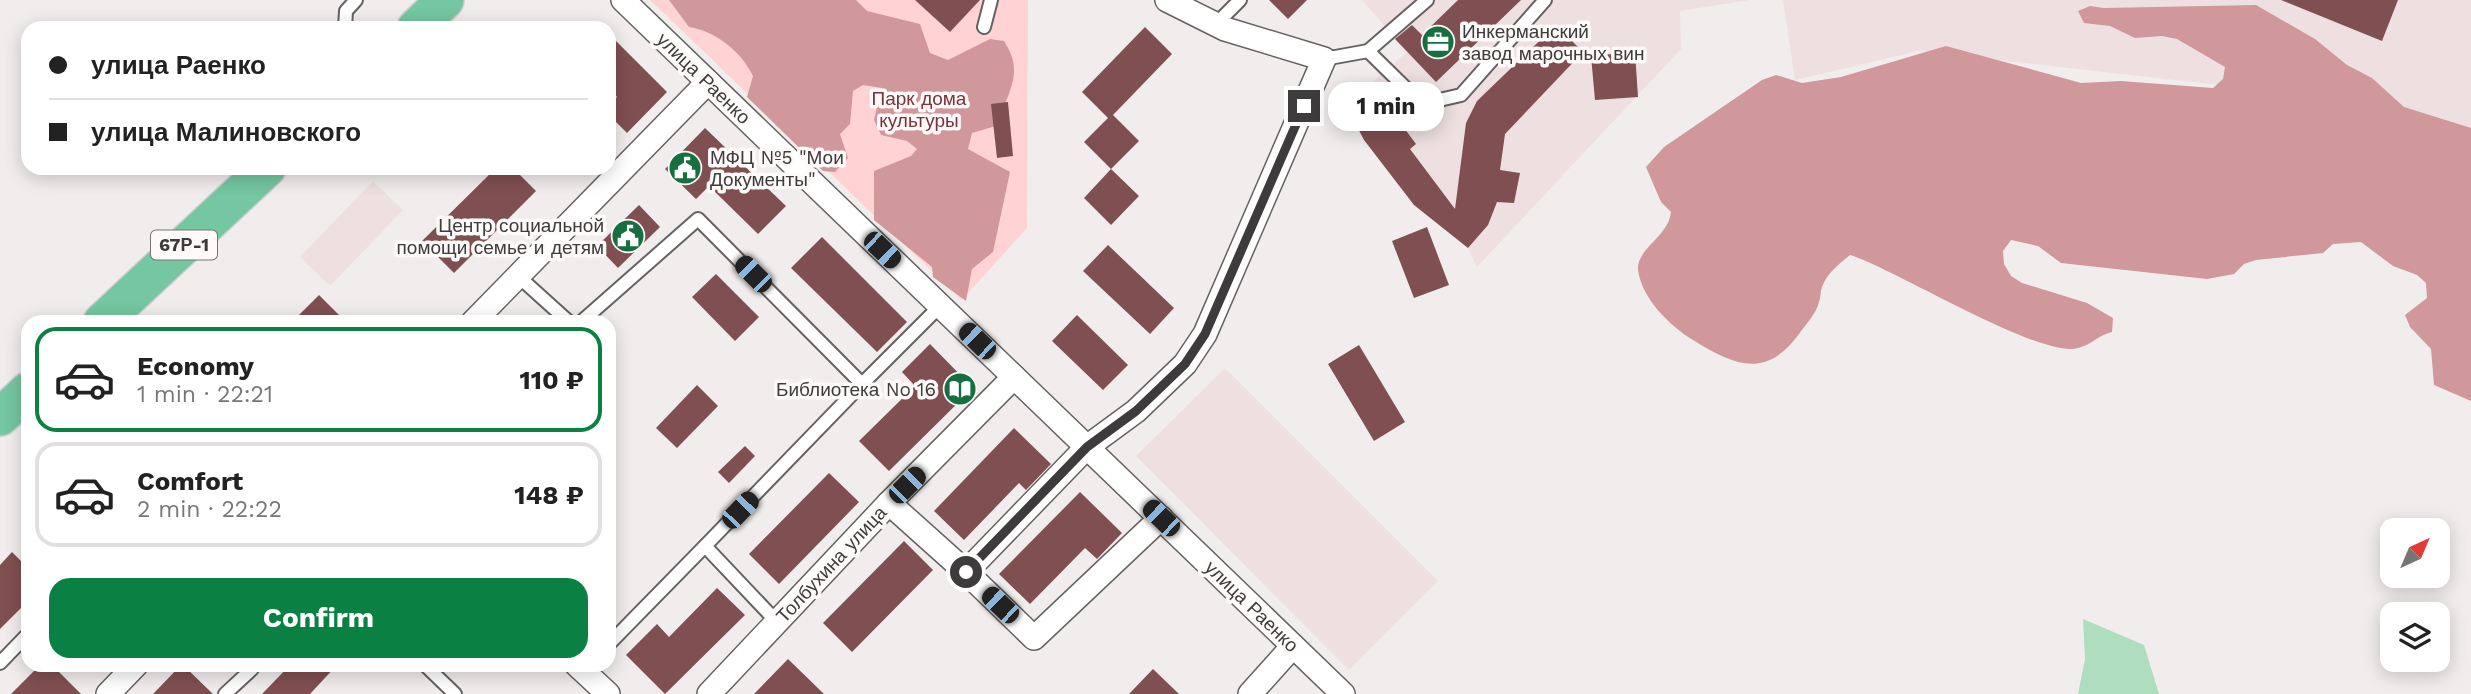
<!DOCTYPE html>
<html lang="en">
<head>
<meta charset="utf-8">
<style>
	:root { --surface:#fff; --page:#f2f2f2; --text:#222; --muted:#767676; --line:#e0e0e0; --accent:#0b8043 }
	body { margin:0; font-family:"Work Sans",sans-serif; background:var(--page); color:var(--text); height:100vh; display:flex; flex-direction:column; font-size:26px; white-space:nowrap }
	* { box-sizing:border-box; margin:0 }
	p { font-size:23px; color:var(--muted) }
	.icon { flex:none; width:38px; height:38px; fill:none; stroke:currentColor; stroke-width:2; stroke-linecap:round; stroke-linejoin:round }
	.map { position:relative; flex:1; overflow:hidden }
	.sheet { position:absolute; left:21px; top:315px; width:595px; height:357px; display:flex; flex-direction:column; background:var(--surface); border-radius:21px; box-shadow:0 4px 18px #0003 }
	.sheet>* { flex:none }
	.top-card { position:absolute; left:21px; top:21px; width:595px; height:154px; border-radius:21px; box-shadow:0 4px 18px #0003; display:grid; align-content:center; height:154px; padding:0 28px; background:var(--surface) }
	.needle { width:46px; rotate:44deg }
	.buttons { position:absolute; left:2380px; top:518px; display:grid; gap:14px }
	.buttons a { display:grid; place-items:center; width:70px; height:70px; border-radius:14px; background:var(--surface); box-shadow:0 4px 18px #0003; font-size:35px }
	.end { position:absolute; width:32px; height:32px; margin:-16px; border:9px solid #3d3b3b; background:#fff; box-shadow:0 0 0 4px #fff }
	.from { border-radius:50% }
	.bubble { position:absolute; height:49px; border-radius:21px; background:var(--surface); box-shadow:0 4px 18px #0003; font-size:23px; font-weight:700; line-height:49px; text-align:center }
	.car { position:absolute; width:21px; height:42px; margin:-21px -10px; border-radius:9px; box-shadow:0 0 5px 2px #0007; background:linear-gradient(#222 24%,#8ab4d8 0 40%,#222 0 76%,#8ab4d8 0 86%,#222 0) }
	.top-card b { display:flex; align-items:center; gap:24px; height:66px; font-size:26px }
	.top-card b+b { border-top:2px solid var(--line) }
	.top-card i { width:18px; height:18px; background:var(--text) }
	ul { padding:12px 0 0; list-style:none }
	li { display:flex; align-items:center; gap:21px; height:105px; margin:0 14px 10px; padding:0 14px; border:4px solid var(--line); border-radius:21px }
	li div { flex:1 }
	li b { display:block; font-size:26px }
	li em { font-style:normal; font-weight:700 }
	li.current { border-color:var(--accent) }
	li>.icon { width:63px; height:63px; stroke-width:1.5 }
	.cta { display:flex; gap:14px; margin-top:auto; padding:14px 28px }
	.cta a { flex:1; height:80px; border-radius:21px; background:var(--accent); color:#fff; font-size:28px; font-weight:700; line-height:80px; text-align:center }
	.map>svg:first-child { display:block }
	.built { fill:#eee0e1 }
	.green { fill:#ffd3d4 }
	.forest { fill:#d0989a }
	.water { fill:#aedebe }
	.building { fill:#804f51 }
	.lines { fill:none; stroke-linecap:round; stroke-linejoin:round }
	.service-casing { stroke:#666262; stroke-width:16 }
	.minor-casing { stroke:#666262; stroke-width:26 }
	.primary-casing { stroke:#cdcccc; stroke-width:40 }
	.service { stroke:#fff; stroke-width:12 }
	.minor { stroke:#fff; stroke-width:23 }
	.primary { stroke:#74c7a0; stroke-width:37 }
	.route { stroke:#3d3b3b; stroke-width:9 }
	.labels { text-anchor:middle; stroke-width:7; stroke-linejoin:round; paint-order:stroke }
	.shield { fill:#fffafa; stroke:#777474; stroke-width:2 }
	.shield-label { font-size:18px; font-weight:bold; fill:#3d3b3b }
	.poi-label { font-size:19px; fill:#3d3b3b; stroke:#fffafa; text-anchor:start }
	.street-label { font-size:19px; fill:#3d3b3b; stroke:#fffafa }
	.park-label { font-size:19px; fill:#783239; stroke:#fffafa }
</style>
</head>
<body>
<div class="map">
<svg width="2471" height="694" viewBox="0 0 2471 694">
	<rect width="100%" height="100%" fill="#f2eded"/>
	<!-- built -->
	<g class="built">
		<polygon points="1362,0 1750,0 1680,11 1681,49 1477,267 1468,248 1414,205 1364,140 1346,105 1407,52"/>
		<polygon points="1783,0 2471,0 2471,129 2332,98 1919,51 1795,80"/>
		<polygon points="373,181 403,210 330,286 300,257"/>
		<polygon points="1225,368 1438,581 1349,670 1136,456"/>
	</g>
	<!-- green -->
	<polygon class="green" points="650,0 1028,0 1027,228 962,300"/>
	<!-- forest -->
	<g class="forest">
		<path d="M 669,0 L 856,0 L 867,11 L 920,24 L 930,53 L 948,60 L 990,39 L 1004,41 C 1026,75 1006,91 999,125 L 972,133 L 968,149 L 1010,172 L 993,252 L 972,269 L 966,301 L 933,277 L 932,267 L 874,220 L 874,171 L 911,156 L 917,149 L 907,141 L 881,135 L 874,120 L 882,88 L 863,85 L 853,91 L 850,124 L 840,134 L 848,158 L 835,172 L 823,171 L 747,97 L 753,76 C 741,51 715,31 689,27 Z"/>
		<path d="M 2256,5 L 2315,39 L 2347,65 L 2372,78 L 2404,107 L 2471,128 L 2471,401 L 2434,385 L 2431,349 L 2410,327 L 2405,315 L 2427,298 L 2426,283 L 2417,275 L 2393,266 L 2361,242 L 2333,244 L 2323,253 L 2256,260 L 2244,264 L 2234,274 L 2207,279 L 2061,263 L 2038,246 L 2011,240 L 2003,251 L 2004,264 L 2011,276 L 2022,283 L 2087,303 L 2113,318 L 2112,332 C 2099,335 2091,345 2078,348 C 2040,359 1895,269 1850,255 C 1839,264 1827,273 1822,287 C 1820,292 1821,297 1819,302 C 1816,314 1806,324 1799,334 C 1766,379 1735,366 1693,340 C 1670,326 1642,299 1638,270 C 1636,249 1669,236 1671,212 L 1661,202 L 1646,167 L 1664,147 L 1762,80 L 1776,75 L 1802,83 L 1841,77 L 1946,46 L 2081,83 L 2121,81 L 2213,88 L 2223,79 L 2225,67 L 2177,39 L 2162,36 L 2135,38 L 2110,26 L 2084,23 L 2078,11 L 2090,6 L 2104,8 Z"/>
	</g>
	<!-- water -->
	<polygon class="water" points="2083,619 2144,645 2159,694 2078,694 2085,659"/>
	<!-- building -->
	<g class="building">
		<polygon points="915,0 980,0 950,32"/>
		<polygon points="1269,0 1307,0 1288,19"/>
		<polygon points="1458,0 1521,0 1436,82 1395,39 1412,25 1422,35"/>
		<polygon points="2281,0 2398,0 2382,41"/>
		<polygon points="1556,25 1583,52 1505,134 1500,170 1520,173 1514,203 1497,202 1488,225 1468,248 1414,205 1364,140 1346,105 1372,85 1416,144 1410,149 1455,209 1466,123 1477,101"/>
		<polygon points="1145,27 1172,54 1113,115 1139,141 1111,169 1084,142 1108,118 1082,92"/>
		<polygon points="609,34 667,92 627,133 609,115 609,105 617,97 609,89"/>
		<polygon points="1635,52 1638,97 1595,100 1591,56"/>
		<polygon points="1008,102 1013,156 997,158 991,104"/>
		<polygon points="705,128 786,206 758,234 709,186 696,199 665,169"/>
		<polygon points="496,168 513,168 536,191 454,273 422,241"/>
		<polygon points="1111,169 1139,196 1111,225 1084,198"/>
		<polygon points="639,205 660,227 618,268 597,246"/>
		<polygon points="1427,227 1449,285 1414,298 1392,241"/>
		<polygon points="822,237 907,322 877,352 791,268"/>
		<polygon points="1108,245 1174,308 1150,334 1083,271"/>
		<polygon points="716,274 759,317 735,341 692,297"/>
		<polygon points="319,295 346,322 292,322"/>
		<polygon points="1077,315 1128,365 1103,390 1052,341"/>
		<polygon points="930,344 973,388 889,471 859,441 915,386 902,372"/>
		<polygon points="1359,345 1405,422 1374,441 1328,364"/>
		<polygon points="697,385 718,406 677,448 656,428"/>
		<polygon points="1014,428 1051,464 1026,490 1019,483 964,540 934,511"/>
		<polygon points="745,446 755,456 729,483 718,472"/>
		<polygon points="829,473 859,502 779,584 749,554"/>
		<polygon points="1080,492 1122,533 1097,559 1085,548 1030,604 999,574"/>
		<polygon points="904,541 933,570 852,652 823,623"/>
		<polygon points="12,552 28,568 28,601 0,629 0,565"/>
		<polygon points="717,588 745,615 665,694 626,655 657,624 669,637"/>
		<polygon points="788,659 824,694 754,694"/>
		<polygon points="40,665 52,665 81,694 11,694"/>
		<polygon points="181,665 183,665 213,694 153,694"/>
		<polygon points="290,665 337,665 310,694 262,694"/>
		<polygon points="1153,669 1179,694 1129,694"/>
	</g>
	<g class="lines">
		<defs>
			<g id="service">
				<polyline points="1216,24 1240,0"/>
				<polyline points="984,27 991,0"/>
				<polyline points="345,28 346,11 356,0"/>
				<polyline points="1368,51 1427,0"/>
				<polyline points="1324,59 1368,51 1422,104 1461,95 1545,0"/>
				<polyline points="518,276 569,322"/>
				<polyline points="581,322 698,219 862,384 705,546 777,622"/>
				<polyline points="862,384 940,306"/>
				<polyline points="609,644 705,546"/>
				<polyline points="0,663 28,634"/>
				<polyline points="425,665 455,694"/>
				<polyline points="225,694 252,669"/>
			</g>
			<g id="minor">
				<polyline points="623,0 1343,694"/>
				<polyline points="473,322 708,82"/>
				<polyline points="889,503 966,572 1087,447 1136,411 1185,364 1205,334 1324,59 1225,29 1167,0"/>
				<polyline points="966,572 1034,638 1161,518"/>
				<polyline points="577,665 608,694"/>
				<polyline points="108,694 136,665"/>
				<polyline points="709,694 889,503 1014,377"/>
				<polyline points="1250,694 1293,646"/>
			</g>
			<g id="primary">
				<polyline points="416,28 445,0"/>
				<polyline points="102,322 267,168"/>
				<polyline points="0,417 28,391"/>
			</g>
		</defs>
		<!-- service casing -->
		<use href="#service" class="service-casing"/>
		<!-- minor casing -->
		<use href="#minor" class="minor-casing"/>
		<!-- primary casing -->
		<use href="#primary" class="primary-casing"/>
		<!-- service -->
		<use href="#service" class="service"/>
		<!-- minor -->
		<use href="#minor" class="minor"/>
		<!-- primary -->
		<use href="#primary" class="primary"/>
	</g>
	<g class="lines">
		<!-- route -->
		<polyline class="route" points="966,572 1087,447 1136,411 1185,364 1205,334 1304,106"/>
	</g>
	<!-- icons -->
	<defs>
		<symbol id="office-disc" viewBox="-11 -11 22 22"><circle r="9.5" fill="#166e41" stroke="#fffafa"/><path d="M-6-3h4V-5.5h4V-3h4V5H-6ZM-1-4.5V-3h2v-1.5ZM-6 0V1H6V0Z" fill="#fff"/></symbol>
		<symbol id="civic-disc" viewBox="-11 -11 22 22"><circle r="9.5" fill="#166e41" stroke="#fffafa"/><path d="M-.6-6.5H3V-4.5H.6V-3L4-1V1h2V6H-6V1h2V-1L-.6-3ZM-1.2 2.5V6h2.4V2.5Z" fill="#fff"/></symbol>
		<symbol id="library-disc" viewBox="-11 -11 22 22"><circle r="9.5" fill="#166e41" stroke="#fffafa"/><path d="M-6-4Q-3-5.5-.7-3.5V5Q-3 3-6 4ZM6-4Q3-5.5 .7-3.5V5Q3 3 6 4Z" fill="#fff"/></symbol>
	</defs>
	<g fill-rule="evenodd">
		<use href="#office-disc" x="1419" y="23" width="38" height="38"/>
		<use href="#civic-disc" x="666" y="149" width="38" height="38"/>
		<use href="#civic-disc" x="609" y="217" width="38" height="38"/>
		<use href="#library-disc" x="941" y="370" width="38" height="38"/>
	</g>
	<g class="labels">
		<!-- shield labels -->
		<rect class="shield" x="151" y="230.5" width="66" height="29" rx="5"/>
		<g class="shield-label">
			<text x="184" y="251">67Р-1</text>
		</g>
		<!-- poi labels -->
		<g class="poi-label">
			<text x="1462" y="38">Инкерманский<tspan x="1462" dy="22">завод марочных вин</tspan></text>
			<text x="710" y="164">МФЦ №5 "Мои<tspan x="710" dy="22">Документы"</tspan></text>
			<text x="604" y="232" text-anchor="end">Центр социальной<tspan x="604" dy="22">помощи семье и детям</tspan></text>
			<text x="936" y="396" text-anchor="end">Библиотека No 16</text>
		</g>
		<!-- street labels -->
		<g class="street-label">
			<text transform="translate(704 78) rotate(44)" y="7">улица Раенко</text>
			<text transform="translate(831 564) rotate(-47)" y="7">Толбухина улица</text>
			<text transform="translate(1252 606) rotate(44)" y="7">улица Раенко</text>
		</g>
		<!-- park labels -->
		<g class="park-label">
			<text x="919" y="105">Парк дома<tspan x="919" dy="22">культуры</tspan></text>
		</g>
	</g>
</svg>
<div class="buttons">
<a><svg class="needle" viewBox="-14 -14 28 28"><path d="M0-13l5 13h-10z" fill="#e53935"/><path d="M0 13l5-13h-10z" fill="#767676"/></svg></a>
<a><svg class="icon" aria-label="layers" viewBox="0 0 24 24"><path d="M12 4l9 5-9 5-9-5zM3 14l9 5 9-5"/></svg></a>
</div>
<i class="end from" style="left:966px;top:572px"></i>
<i class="end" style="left:1304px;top:106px"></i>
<div class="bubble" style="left:1328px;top:82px;width:116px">1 min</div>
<i class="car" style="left:882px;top:250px;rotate:134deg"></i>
<i class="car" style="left:753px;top:274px;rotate:315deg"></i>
<i class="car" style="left:977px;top:341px;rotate:314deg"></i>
<i class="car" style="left:907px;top:485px;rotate:45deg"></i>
<i class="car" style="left:740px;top:510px;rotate:44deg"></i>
<i class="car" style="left:1161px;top:518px;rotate:314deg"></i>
<i class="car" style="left:1000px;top:605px;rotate:314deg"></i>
<div class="top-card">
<b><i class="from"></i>улица Раенко</b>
<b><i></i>улица Малиновского</b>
</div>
<section class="sheet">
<ul>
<li class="current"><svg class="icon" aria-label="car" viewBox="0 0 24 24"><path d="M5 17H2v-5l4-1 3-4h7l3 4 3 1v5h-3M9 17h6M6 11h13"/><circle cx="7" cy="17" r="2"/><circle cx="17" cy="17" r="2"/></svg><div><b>Economy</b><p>1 min · 22:21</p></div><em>110 ₽</em></li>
<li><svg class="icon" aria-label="car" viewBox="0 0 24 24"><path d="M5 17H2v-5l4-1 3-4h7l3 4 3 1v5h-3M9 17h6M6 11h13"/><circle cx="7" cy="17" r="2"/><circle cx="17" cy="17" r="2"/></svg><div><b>Comfort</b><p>2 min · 22:22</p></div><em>148 ₽</em></li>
</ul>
<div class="cta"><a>Confirm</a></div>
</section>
</div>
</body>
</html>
